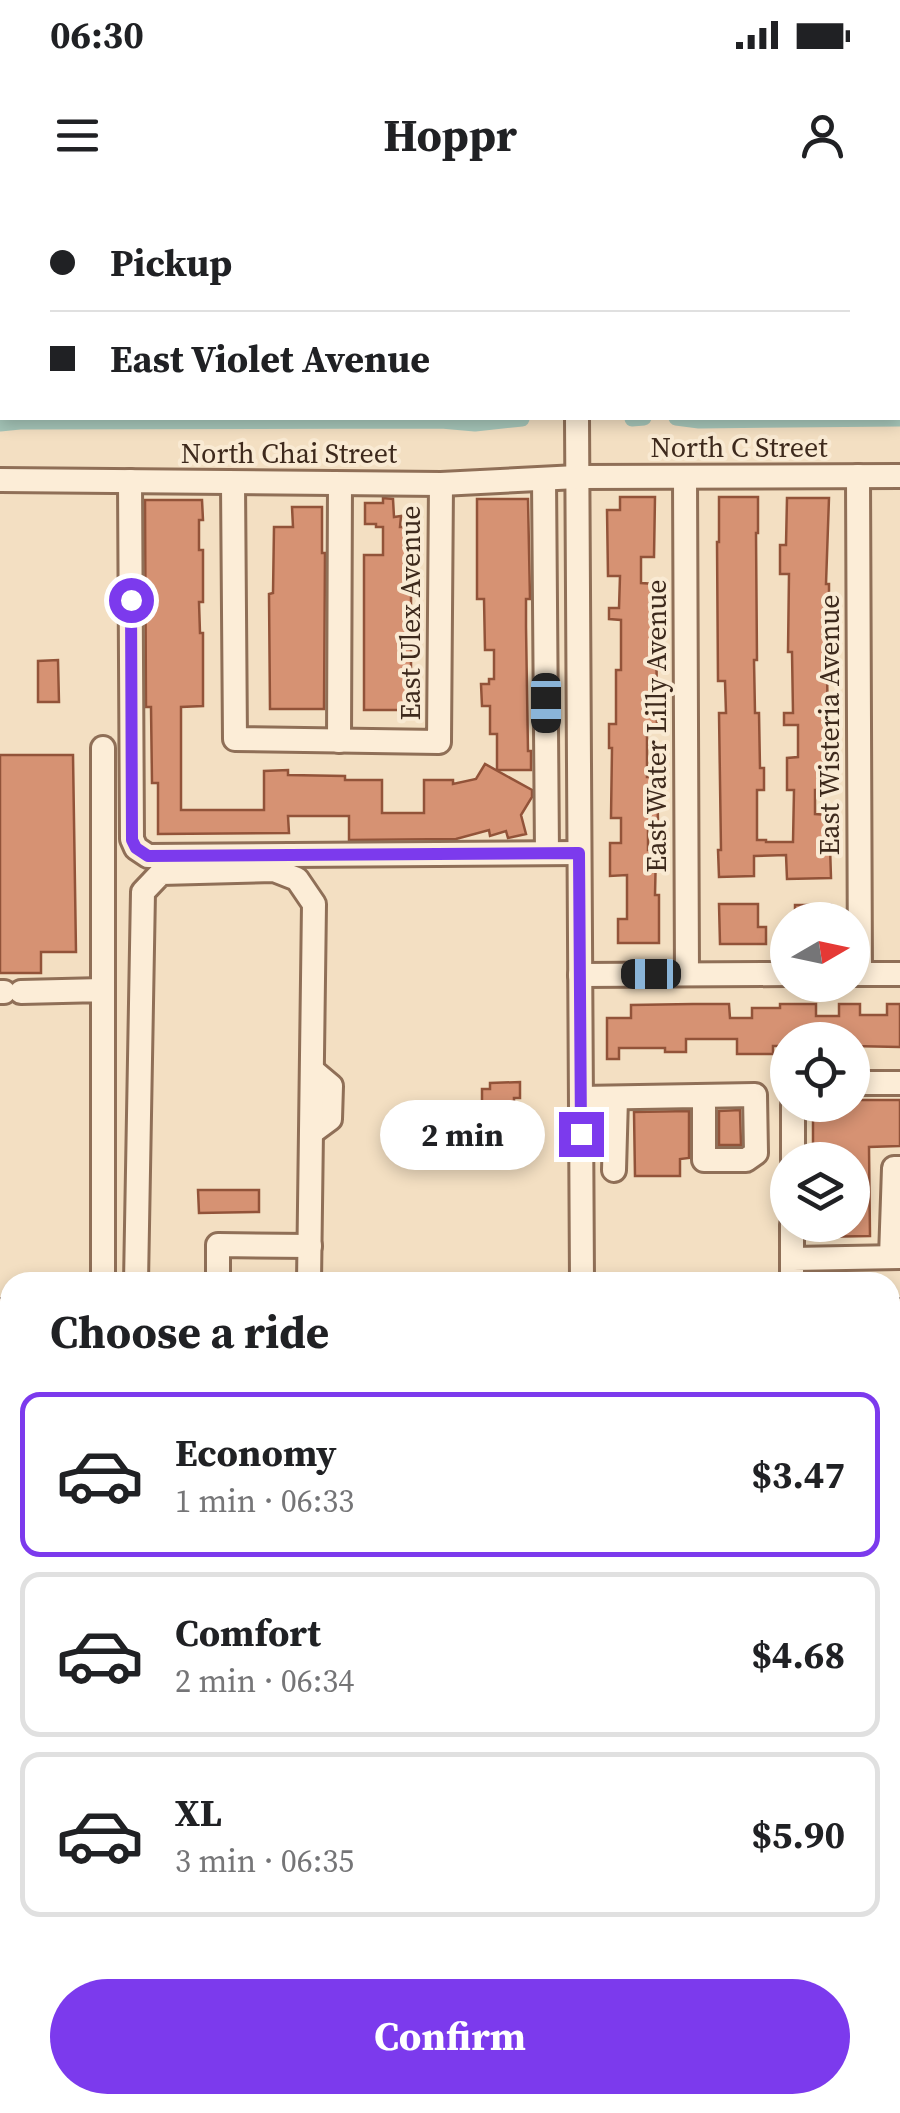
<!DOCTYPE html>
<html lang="en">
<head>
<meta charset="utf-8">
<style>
	:root { --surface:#fff; --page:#f6f6f6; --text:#202124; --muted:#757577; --line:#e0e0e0; --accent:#7c3aed }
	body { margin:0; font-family:"Source Serif 4",serif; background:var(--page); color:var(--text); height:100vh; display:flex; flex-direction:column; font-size:38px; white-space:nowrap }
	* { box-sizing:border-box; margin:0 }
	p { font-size:32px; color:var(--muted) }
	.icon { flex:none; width:55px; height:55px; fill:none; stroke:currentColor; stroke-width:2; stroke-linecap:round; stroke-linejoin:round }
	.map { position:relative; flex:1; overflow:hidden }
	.details { position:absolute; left:0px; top:1072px; width:900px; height:842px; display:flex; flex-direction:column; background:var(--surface); border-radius:30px 30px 0 0; box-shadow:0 5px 15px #0003 }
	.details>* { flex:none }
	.hud { position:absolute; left:0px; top:0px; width:900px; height:220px; box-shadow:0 5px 15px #0003; display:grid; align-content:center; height:220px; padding:0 50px; background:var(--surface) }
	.needle { width:65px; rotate:81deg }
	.tools { position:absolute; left:770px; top:702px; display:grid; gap:20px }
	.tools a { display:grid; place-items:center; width:100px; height:100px; border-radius:50%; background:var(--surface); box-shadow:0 5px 15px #0003; font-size:50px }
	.end { position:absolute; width:45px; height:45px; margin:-22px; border:12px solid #7c3aed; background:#fff; box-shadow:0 0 0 5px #fff }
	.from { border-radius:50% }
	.bubble { position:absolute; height:70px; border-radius:35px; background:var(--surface); box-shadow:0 5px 15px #0003; font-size:32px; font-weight:700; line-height:70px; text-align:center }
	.car { position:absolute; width:30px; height:60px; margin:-30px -15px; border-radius:12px; box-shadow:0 0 8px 2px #0007; background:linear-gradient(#222 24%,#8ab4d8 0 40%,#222 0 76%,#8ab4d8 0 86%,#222 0) }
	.hud b { display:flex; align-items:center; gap:35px; height:95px; font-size:38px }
	.hud b+b { border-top:2px solid var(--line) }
	.hud i { width:25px; height:25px; background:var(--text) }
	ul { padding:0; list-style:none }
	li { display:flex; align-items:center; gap:30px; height:165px; margin:0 20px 15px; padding:0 30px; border:5px solid var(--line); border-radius:20px }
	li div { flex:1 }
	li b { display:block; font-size:38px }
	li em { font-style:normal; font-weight:700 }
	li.current { border-color:var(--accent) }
	li>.icon { width:90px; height:90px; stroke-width:1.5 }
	h2 { padding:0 50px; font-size:45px; line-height:120px }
	.primary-button { display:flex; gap:20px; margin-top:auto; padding:20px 50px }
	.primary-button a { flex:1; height:115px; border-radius:60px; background:var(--accent); color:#fff; font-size:40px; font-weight:700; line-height:115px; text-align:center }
	.status { display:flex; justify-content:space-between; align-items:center; height:70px; padding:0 50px; background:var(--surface); direction:ltr }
	.status svg { height:28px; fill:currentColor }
	header { display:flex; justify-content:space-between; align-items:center; height:130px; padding:0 50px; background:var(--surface); font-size:45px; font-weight:700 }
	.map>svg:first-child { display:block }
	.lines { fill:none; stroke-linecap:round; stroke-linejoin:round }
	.canal { stroke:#a5c5b8; stroke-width:15 }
	.building { fill:#d69273; stroke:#925339; stroke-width:2.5 }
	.minor-casing { stroke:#8f6f57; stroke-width:28 }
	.major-casing { stroke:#5d3d2b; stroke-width:32 }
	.minor { stroke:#fcedd7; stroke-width:22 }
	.major { stroke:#fad196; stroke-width:28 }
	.route { stroke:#7c3aed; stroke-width:12 }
	.labels { text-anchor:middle; stroke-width:8; stroke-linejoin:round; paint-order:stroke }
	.street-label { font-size:28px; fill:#3d291c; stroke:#f9ead3 }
</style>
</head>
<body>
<div class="status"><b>06:30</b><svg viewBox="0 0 49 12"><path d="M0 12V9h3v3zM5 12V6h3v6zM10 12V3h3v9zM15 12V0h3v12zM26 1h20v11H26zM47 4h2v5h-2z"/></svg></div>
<header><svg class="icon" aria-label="menu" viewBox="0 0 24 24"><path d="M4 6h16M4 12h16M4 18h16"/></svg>Hoppr<svg class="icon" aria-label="person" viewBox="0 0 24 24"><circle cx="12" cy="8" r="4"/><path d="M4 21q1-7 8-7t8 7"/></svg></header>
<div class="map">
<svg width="900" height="1913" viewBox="0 0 900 1913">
	<rect width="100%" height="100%" fill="#f3dfc2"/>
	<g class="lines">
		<!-- canal -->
		<g class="canal">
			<polyline points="676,218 699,221 900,219"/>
			<polyline points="632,219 644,218"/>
			<polyline points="0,224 20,222 441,221 475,224 522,219"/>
		</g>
	</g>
	<!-- building -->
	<g class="building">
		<polygon points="620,297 655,297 654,357 641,357 641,383 656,384 657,529 647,529 647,577 657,577 658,622 648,622 648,650 656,650 655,695 659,695 659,743 618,743 618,719 627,719 627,675 610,676 610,643 621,643 621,618 611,618 612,548 609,548 609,524 616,524 616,470 621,470 621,420 609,419 609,408 619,408 620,376 608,376 607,310 620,310"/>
		<polygon points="719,297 758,297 758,333 756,333 757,460 754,460 755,513 759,513 760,568 764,568 764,590 757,590 757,640 766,640 766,642 793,642 794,590 787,590 787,558 798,557 798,525 784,525 784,513 793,513 792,452 788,452 789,374 780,374 780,345 786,345 787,298 829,298 826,384 829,384 829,420 826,420 829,577 818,577 818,590 815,590 815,614 829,615 831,678 787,679 786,655 754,656 754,676 719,677 718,650 721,650 719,513 726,513 725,481 718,481 717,342 719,342"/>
		<polygon points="383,298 393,299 394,317 401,316 400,327 411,327 411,510 364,510 364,355 383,355 383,327 376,327 376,324 365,324 365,303 383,303"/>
		<polygon points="477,299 528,299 530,399 526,399 526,427 528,551 531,551 531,570 497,570 497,534 490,534 490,506 482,506 481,484 489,484 489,479 494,479 494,450 485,450 484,399 477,399"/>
		<polygon points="145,300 202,300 203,320 199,320 199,350 203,350 203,402 199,402 200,433 203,433 203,506 181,507 181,610 264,610 264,571 288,570 288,575 345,576 345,580 382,580 382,613 424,613 424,580 453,580 453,584 476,579 485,564 532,590 532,597 521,615 526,634 508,638 506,631 490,636 489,630 456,639 349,640 349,616 288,616 289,633 158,634 158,583 152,583 151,507 146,507"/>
		<polygon points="292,307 322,307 322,353 325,353 324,509 270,509 269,394 273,393 274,327 293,327"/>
		<polygon points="58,460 59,502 38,502 38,461"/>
		<polygon points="0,555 73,555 76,752 41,752 41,773 0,773"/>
		<polygon points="719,704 758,704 758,727 766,727 766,744 720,744"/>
		<rect x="795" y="705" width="36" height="15"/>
		<polygon points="693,804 729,804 730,818 752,818 752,808 780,808 780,804 816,804 816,816 839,816 839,804 860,804 860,815 887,815 887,804 900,804 900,847 852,846 852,840 788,840 788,846 773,846 773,854 737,854 737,839 686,839 686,852 665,852 665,848 619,848 619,859 607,859 607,818 631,818 631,805"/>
		<polygon points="520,882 520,898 514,898 514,918 490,918 490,910 482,911 482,889 490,889 490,883"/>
		<polygon points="852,900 900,900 900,946 869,947 870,1036 814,1037 814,1025 852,1025 852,960 813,960 813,905 852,905"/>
		<polygon points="740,910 741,945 719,945 719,911"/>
		<polygon points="689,911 689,958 680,959 680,976 635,976 634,912"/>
		<polygon points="198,990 259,990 259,1012 199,1013"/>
	</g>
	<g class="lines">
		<defs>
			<g id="minor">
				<polyline points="109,0 109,2"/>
				<polyline points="128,0 128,2"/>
				<polyline points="231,0 231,2"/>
				<polyline points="336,0 336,2"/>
				<polyline points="441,0 441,2"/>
				<polyline points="576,0 576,2"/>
				<polyline points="777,0 777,2"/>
				<polyline points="547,2 547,0"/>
				<polyline points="898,58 900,58"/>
				<polyline points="0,146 2,145"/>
				<polyline points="577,218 582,1082"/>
				<polyline points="858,276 860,774"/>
				<polyline points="685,277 687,774"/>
				<polyline points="544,279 547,653"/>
				<polyline points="0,280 441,284 577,277 900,276"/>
				<polyline points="130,281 132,639 136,648 148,656 579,653"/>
				<polyline points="233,284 235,539 439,542 441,284"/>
				<polyline points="339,541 340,284"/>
				<polyline points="852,774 900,774"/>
				<polyline points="580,775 788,774"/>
				<polyline points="103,790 103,548"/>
				<polyline points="0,792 4,792"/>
				<polyline points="21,792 103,790 103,1082"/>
				<polyline points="852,883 900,883"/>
				<polyline points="581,898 755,895 756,953 746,960 704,960 704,896"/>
				<polyline points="311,933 330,919 331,886 312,870"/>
				<polyline points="793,960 793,905"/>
				<polyline points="614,970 616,898"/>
				<polyline points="891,1057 894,968 900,968"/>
				<polyline points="792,1059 792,1025"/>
				<polyline points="136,1082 143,692 161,673 274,670 297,679 314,704 309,1082"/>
				<polyline points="218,1082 218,1045 310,1046"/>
				<polyline points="792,1082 792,1059 900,1057"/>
				<polyline points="0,1187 10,1186"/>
				<polyline points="0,1230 10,1230"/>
				<polyline points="890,1321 900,1321"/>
				<polyline points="0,1339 10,1339"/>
				<polyline points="890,1416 900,1416"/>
				<polyline points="0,1432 10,1432"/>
				<polyline points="890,1510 900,1510"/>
				<polyline points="0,1552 10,1552"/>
				<polyline points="890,1645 900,1645"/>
				<polyline points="0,1669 10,1670"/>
				<polyline points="0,1762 10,1762"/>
				<polyline points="890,1791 900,1792"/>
				<polyline points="586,1905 586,1913"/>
				<polyline points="638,1905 638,1913"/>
				<polyline points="849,1905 849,1913"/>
				<polyline points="116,1913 116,1905"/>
			</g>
			<g id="major">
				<polyline points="0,1113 10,1114"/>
				<polyline points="890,1113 900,1113"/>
			</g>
		</defs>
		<!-- minor casing -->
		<use href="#minor" class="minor-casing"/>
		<!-- major casing -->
		<use href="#major" class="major-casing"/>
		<!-- minor -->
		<use href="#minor" class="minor"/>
		<!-- major -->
		<use href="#major" class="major"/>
	</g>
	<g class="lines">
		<!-- route -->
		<polyline class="route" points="131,400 132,640 136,648 148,656 579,653 581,934"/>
	</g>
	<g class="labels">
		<!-- street labels -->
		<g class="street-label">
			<text x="739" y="257">North C Street</text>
			<text x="289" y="263">North Chai Street</text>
			<text transform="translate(410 413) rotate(-90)" y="10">East Ulex Avenue</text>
			<text transform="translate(829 525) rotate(-90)" y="10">East Wisteria Avenue</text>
			<text transform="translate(656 526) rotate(-90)" y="10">East Water Lilly Avenue</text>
		</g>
	</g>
</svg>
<div class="tools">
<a><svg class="needle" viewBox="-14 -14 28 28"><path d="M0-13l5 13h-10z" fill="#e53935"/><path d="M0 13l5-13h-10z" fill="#757577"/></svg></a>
<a><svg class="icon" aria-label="locate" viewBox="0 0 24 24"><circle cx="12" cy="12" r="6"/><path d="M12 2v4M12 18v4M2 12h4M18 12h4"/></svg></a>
<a><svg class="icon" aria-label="layers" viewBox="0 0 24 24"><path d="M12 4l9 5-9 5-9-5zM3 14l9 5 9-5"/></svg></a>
</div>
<i class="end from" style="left:131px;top:400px"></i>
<i class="end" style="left:581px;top:934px"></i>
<div class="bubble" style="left:380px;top:900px;width:165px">2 min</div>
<i class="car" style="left:546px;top:503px;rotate:180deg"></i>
<i class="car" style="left:651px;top:774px;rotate:270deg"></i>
<div class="hud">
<b><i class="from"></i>Pickup</b>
<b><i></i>East Violet Avenue</b>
</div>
<section class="details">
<h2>Choose a ride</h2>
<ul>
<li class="current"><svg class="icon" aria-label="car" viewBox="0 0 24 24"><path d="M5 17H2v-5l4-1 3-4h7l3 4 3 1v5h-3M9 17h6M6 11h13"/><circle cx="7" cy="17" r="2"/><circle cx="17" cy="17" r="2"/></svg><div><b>Economy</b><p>1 min · 06:33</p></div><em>$3.47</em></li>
<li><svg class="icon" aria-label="car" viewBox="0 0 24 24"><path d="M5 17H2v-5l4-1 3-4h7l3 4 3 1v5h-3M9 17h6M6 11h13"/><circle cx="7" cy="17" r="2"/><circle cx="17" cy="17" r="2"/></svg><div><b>Comfort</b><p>2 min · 06:34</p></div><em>$4.68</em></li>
<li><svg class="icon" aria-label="car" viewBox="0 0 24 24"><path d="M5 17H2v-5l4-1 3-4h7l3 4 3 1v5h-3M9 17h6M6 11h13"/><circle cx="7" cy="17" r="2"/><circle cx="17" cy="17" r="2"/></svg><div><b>XL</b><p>3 min · 06:35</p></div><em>$5.90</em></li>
</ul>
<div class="primary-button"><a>Confirm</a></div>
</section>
</div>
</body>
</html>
